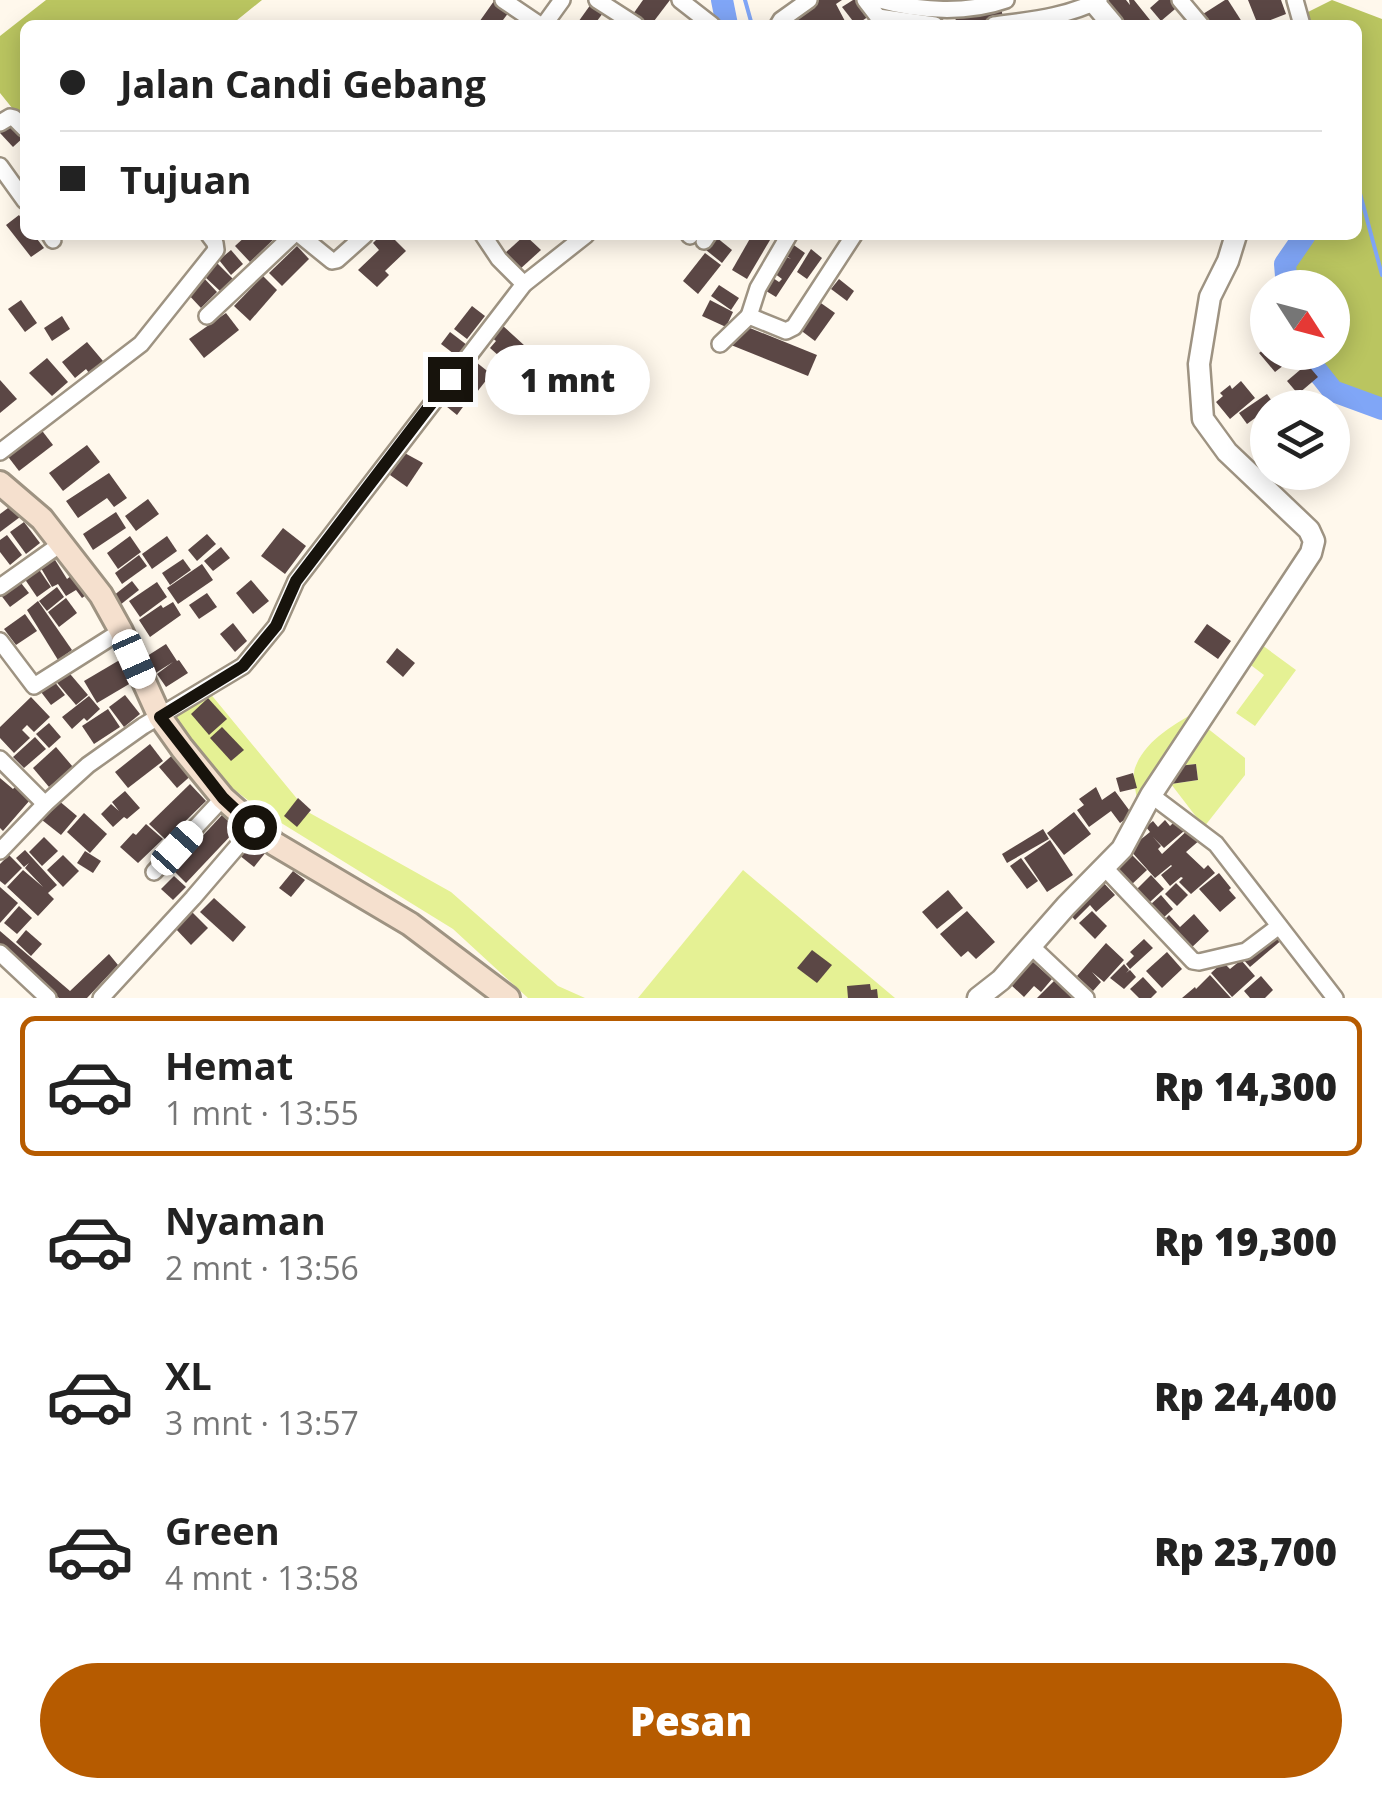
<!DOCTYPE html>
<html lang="id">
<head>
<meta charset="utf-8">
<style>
	:root { --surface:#fff; --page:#f6f6f6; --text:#222; --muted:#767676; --line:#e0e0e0; --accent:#b65b00 }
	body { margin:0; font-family:"Open Sans",sans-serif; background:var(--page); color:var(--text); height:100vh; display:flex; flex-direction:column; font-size:38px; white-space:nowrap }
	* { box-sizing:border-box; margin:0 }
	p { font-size:32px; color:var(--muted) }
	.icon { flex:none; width:55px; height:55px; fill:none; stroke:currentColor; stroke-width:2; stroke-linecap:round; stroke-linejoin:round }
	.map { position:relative; height:998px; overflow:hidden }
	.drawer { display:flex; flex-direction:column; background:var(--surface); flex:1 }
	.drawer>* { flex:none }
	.guide { position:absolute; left:20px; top:20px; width:1342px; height:220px; border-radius:15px; box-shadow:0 5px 25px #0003; display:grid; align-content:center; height:220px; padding:0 40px; background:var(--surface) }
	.needle { width:65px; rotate:126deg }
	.tools { position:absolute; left:1250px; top:270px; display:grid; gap:20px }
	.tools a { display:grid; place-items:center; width:100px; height:100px; border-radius:50%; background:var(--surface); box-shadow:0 5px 25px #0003; font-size:50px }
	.end { position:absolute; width:45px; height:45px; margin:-22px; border:12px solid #17130c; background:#fff; box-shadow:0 0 0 5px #fff }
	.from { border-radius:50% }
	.bubble { position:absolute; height:70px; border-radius:35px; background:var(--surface); box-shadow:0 5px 25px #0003; font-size:32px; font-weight:800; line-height:70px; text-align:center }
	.car { position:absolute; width:30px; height:60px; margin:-30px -15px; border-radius:12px; box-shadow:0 0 8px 2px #0007; background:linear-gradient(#fff 24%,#345 0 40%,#fff 0 76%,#345 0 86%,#fff 0) }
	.guide b { display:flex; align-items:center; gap:35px; height:95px; font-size:38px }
	.guide b+b { border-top:2px solid var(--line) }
	.guide i { width:25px; height:25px; background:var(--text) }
	ul { padding:18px 0 0; list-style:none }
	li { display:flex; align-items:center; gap:30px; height:140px; margin:0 20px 15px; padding:0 20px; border:5px solid transparent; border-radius:15px }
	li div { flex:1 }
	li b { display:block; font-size:38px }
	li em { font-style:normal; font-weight:800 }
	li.on { border-color:var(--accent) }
	li>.icon { width:90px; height:90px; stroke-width:1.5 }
	.button { display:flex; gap:20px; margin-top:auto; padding:20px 40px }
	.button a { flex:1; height:115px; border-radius:60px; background:var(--accent); color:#fff; font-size:40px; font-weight:800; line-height:115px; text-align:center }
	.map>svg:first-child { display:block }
	.green { fill:#e5f194 }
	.forest { fill:#bac560 }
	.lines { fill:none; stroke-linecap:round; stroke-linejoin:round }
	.stream { stroke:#80a6f7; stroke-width:4 }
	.river { stroke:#80a6f7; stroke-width:22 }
	.building { fill:#5b4745 }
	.minor-casing { stroke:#9e9382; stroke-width:20 }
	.tertiary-casing { stroke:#9e9382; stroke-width:25 }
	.secondary-casing { stroke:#9e9382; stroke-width:28 }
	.minor { stroke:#fff; stroke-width:15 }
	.tertiary { stroke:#fff; stroke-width:20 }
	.secondary { stroke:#f5e0ce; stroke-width:22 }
	.route { stroke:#17130c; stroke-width:12 }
</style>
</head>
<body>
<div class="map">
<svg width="1382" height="998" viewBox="0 0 1382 998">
	<rect width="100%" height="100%" fill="#fff8ec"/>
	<!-- green -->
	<g class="green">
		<polygon points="1262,645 1296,670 1255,726 1236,713 1264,675 1248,663"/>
		<polygon points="204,686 308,812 451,892 558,986 585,998 528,998 453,929 265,813 232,788 169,714"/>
		<path d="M 1199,710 L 1158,779 L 1137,800 C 1136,791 1132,777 1135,768 C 1145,740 1175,724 1199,710 Z"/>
		<polygon points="1202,724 1245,758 1245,775 1204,827 1171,784 1198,780 1196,764 1169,767"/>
		<polygon points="743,870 895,998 638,998"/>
	</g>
	<!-- forest -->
	<g class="forest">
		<polygon points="46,0 262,0 231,25 25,25 25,124 0,93 0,36"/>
		<polygon points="1332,0 1382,19 1382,400 1337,383 1311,353 1332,352 1332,288 1291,287 1288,265 1310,235 1358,235 1358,25 1282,25"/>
	</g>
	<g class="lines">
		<!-- stream -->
		<g class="stream">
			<polyline points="745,0 752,25"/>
			<polyline points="1358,186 1382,275"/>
		</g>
		<!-- river -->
		<g class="river">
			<polyline points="722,0 727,25"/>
			<polyline points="1287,288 1285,264 1305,235"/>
			<polyline points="1302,352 1333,391 1382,409"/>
		</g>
	</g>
	<!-- building -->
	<g class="building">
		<polygon points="643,0 670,0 651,25 642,25 631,17"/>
		<polygon points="819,0 842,0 836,4 847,25 791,25 788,19"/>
		<polygon points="853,0 863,0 872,14 856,25 842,7"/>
		<polygon points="1106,0 1126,0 1130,5 1129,0 1134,0 1154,25 1126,25 1117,14 1115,16 1103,2"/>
		<polygon points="1159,0 1177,0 1181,4 1161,21 1150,8"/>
		<polygon points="1225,0 1228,0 1244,25 1210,25 1203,14"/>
		<polygon points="1248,0 1281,0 1286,14 1258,25"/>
		<polygon points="494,1 509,12 503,20 510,25 477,25"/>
		<polygon points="591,4 603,13 594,25 576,25"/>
		<polygon points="1001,7 1003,18 956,24 955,12"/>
		<polygon points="14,121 25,136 13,147 0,133"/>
		<polygon points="19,215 25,224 25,235 31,238 34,235 44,248 31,257 6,225"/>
		<polygon points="247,235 278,235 250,262 235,246"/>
		<polygon points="381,235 390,235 406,251 385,271 389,275 377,287 358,270 379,250 373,243"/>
		<polygon points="525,235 541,250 519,270 504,254"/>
		<polygon points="752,235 773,235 747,279 732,270"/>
		<polygon points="716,237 732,250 722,263 706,250"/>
		<polygon points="788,241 805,253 776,297 761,288 768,278 771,281 773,278 779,282 782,279 770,270 781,254 791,259 781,252"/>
		<polygon points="297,246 309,259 282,286 269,273"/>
		<polygon points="811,249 822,258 807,279 797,272"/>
		<polygon points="231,250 243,264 231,275 219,260"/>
		<polygon points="705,253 721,265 698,294 683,281"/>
		<polygon points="217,263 233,279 220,291 204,276"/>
		<polygon points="202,276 217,292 201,308 186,292"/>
		<polygon points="263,276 277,290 250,321 234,306"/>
		<polygon points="839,279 854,291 847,301 831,289"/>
		<polygon points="719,285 739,298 731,310 711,296"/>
		<polygon points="21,300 37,323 25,332 8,309"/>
		<polygon points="710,300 733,312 726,327 702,316"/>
		<polygon points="818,301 835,313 815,341 799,329"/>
		<polygon points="472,306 485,316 467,339 454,329"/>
		<polygon points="226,313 239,330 204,358 189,339"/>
		<polygon points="62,316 70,329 52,341 44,328"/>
		<polygon points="740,324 817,355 808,376 731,345"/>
		<polygon points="502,325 525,346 508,364 490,348 496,341 491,337"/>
		<polygon points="450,332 467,345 458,357 441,344"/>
		<polygon points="87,342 103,361 89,373 86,369 75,378 62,362"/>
		<polygon points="1268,346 1268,352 1280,352 1288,362 1275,372 1259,353"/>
		<polygon points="47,358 68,382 52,396 29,373"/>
		<polygon points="471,358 491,374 477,392 457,376"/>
		<polygon points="1307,364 1318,377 1298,394 1287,381"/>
		<polygon points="0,380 17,399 0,413"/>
		<polygon points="1241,381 1255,398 1230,419 1216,402 1223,396 1220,393 1230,385 1232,389"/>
		<polygon points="463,383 474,392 457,415 441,402 453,387 457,390"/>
		<polygon points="1267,394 1274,404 1247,424 1239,413"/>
		<polygon points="40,428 53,445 19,471 6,454"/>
		<polygon points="87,445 100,462 63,491 49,473"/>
		<polygon points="401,451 423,463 407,487 390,475"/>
		<polygon points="109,473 127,498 114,507 107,498 78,518 66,501"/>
		<polygon points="148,499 159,514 136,531 125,516"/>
		<polygon points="12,505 20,517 0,532 0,514"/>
		<polygon points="116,512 126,528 93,550 83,534"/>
		<polygon points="24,522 40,543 26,554 10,532"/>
		<polygon points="283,528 306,546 285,574 261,556"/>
		<polygon points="207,534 216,544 197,561 188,550"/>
		<polygon points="7,535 22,555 10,565 0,552 0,540"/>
		<polygon points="130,536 141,552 118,569 107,553"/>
		<polygon points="167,536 177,551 152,569 142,554"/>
		<polygon points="221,547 230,558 213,571 204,561"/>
		<polygon points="52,555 67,579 79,570 93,590 82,598 76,590 66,596 58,584 52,587 38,563"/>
		<polygon points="139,555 147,566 122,584 115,573"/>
		<polygon points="183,559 191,570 170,585 162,573"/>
		<polygon points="202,564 213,580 178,604 167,588"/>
		<polygon points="38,568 51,587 37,597 24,578"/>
		<polygon points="17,578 29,593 10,607 0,594"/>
		<polygon points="251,580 269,601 253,614 236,593"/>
		<polygon points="132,581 139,590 120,605 113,596"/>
		<polygon points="157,582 167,597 140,617 129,601"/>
		<polygon points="57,587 64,597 47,611 39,601"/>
		<polygon points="207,593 217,607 199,619 189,605"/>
		<polygon points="66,598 77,613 59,627 48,612"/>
		<polygon points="38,601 72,650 58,660 27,610"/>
		<polygon points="173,602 181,615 150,637 139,620 161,605 163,608"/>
		<polygon points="25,614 37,631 16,645 4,629"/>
		<polygon points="233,623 247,641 235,652 220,634"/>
		<polygon points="1207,624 1231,641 1218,659 1194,642"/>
		<polygon points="166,644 177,661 179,660 188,673 166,687 157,674 173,662 154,674 144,658"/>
		<polygon points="397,648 415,663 403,677 386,662"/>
		<polygon points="123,658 136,680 97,703 84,681"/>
		<polygon points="65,668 88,695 76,705 53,678"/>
		<polygon points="54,681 65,695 51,705 41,692"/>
		<polygon points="125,695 140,714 124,727 109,707"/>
		<polygon points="89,696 100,709 87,721 84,718 72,729 62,717"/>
		<polygon points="31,697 50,717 34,732 27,725 22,730 30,738 14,753 0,738 0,727"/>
		<polygon points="208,698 227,719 209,735 191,714"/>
		<polygon points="108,709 120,727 94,744 82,726"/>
		<polygon points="49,723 61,737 49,748 36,734"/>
		<polygon points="222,727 244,750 231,761 210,738"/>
		<polygon points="35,737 46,749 24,768 13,757"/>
		<polygon points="150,744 163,761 128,788 115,772"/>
		<polygon points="56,747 73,767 49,787 33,768"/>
		<polygon points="176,752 194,773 177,788 159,767"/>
		<polygon points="1196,764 1198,780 1171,784 1169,767"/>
		<polygon points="1133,773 1137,788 1120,792 1116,778"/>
		<polygon points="0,778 13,789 15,787 30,800 3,831 0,828"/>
		<polygon points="190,784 206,801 166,840 149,824"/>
		<polygon points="1096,787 1102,800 1115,791 1132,814 1120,823 1111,811 1089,827 1077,810 1084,805 1079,799"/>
		<polygon points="125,791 140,808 127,819 124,817 113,827 101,814 111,804 119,811 112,802"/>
		<polygon points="298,798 311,810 297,827 284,816"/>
		<polygon points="58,800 77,816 61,835 42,820"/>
		<polygon points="1074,812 1091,834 1064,855 1047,833"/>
		<polygon points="84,813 107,834 90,853 67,832"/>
		<polygon points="222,815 237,829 186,883 172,869"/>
		<polygon points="1165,820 1170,826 1175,821 1184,831 1164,848 1153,837 1161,846 1158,849 1162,854 1191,827 1201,839 1186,852 1204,869 1208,865 1215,873 1191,894 1179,882 1183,878 1181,877 1170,886 1161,875 1172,866 1171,865 1155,878 1129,849 1150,832 1146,827 1153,821 1158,827"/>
		<polygon points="146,824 163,839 138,863 120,847 133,833 136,835"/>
		<polygon points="1043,829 1049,839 1007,863 1002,854"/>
		<polygon points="255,835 270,847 254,867 239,855"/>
		<polygon points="44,837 58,851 42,866 29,852"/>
		<polygon points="1050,840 1073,875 1047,892 1024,858"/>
		<polygon points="25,850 57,885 48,893 54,899 38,916 7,887 23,870 43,887 25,868 29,863 24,867 16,858"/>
		<polygon points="85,851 101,861 93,873 77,863"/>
		<polygon points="1130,853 1147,870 1130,886 1110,866"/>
		<polygon points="9,855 22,868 5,885 0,881 0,864"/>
		<polygon points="63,855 79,871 63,887 47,870"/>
		<polygon points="1021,858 1038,881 1027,889 1010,866"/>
		<polygon points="293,871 305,880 291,897 279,888"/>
		<polygon points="1219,873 1231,888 1229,890 1236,898 1220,912 1199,889"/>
		<polygon points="1151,875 1164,889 1150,902 1137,889"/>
		<polygon points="174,876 186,887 173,900 161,889"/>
		<polygon points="1101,880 1115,895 1096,912 1090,905 1075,920 1067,911"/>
		<polygon points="1176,883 1188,895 1177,906 1165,894"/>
		<polygon points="0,887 18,903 0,923"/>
		<polygon points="948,890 963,908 937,929 922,912"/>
		<polygon points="1161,895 1173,909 1162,919 1150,905"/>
		<polygon points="214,898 246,927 233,942 200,912"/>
		<polygon points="19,906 32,918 17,934 4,923"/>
		<polygon points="191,911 208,928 191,945 175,928"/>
		<polygon points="967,911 995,942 976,959 968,951 961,957 940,934"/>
		<polygon points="1092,911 1107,926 1095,939 1079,923"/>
		<polygon points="1194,914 1209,931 1189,950 1160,924 1169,915 1180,927"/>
		<polygon points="26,930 42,944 31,956 16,942"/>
		<polygon points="1275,930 1283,939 1250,967 1242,958"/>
		<polygon points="0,931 70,991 109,954 118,965 87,998 59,998 0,947"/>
		<polygon points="1144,939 1153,948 1130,969 1126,964 1134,956 1130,952"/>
		<polygon points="1106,943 1124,960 1104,982 1092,972 1101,982 1093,991 1077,976"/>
		<polygon points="812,950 832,965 817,983 797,968"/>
		<polygon points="1167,952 1182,969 1162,988 1146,971"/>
		<polygon points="1241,960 1255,976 1232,997 1211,973 1223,962 1230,969"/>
		<polygon points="1032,961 1052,979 1041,992 1034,986 1024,997 1011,985"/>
		<polygon points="1124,964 1129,970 1126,973 1130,970 1136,977 1124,989 1110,978"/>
		<polygon points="1210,975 1231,998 1182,998 1195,987 1196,989"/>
		<polygon points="1261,976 1273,990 1265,998 1250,998 1244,991"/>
		<polygon points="1143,977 1157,992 1151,998 1139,998 1130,989"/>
		<polygon points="1057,978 1077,998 1037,998"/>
		<polygon points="870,984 871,990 877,989 878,998 848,998 847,986"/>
	</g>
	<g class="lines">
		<defs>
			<g id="minor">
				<polyline points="503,0 540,25"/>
				<polyline points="597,0 636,25"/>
				<polyline points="680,0 712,25"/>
				<polyline points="865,0 878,17"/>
				<path d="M 880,0 C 919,11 967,14 1006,0"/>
				<polyline points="1180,0 1201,25"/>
				<polyline points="1295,0 1302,25"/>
				<polyline points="878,17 935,25"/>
				<polyline points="544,25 562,0"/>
				<polyline points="778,25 781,20 809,0"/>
				<path d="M 994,25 C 1030,20 1066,17 1099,0"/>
				<polyline points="0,123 10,117 14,118 25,129"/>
				<polyline points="0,166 25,201"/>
				<polyline points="50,235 53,240"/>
				<polyline points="300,235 332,261 337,260 365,235"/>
				<polyline points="483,235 499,259 524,284"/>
				<polyline points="689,235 690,236"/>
				<polyline points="789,235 758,288 749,316 786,331 794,327 854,235"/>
				<polyline points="704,241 708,235"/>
				<polyline points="207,316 293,235"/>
				<polyline points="720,344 749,316"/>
				<polyline points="0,452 141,344 216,250 215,243 209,235"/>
				<polyline points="0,587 62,543"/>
				<polyline points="0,641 34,686 121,631"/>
				<polyline points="0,759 45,804"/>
				<polyline points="1151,795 1216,844 1335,998"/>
				<polyline points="0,851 45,804 88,765 143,726 243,666 276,626 296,581 524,284 586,235"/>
				<polyline points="1103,866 1193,961 1199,962 1246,951 1279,926"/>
				<polyline points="154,872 223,798"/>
				<polyline points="1031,946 1086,998"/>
				<polyline points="0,953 48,998"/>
				<polyline points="101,998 193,898 254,827"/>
			</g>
			<g id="tertiary">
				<polyline points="1092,0 1113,25"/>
				<polyline points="978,998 1001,980 1066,906 1122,849 1151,795 1311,553 1314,541 1309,530 1227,452 1203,419 1199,364 1210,297 1228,261 1236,235"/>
			</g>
			<polyline id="secondary" points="0,483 42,519 101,595 121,631 160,717 182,748 223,798 275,844 410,924 508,998"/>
		</defs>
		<!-- minor casing -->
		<use href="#minor" class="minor-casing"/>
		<!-- tertiary casing -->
		<use href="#tertiary" class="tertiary-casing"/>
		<!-- secondary casing -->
		<use href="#secondary" class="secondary-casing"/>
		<!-- minor -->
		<use href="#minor" class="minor"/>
		<!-- tertiary -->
		<use href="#tertiary" class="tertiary"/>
		<!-- secondary -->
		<use href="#secondary" class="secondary"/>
	</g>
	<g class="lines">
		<!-- route -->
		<polyline class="route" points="254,827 223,798 160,717 243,666 276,626 296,581 450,379"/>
	</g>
</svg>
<div class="tools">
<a><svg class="needle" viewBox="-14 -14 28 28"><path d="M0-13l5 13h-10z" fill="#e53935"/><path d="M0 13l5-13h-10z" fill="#767676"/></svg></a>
<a><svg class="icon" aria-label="layers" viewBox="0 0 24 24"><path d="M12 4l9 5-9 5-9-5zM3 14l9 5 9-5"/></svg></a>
</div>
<i class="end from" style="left:254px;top:827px"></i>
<i class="end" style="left:450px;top:379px"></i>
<div class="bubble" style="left:485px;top:345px;width:165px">1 mnt</div>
<i class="car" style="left:134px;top:659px;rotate:156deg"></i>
<i class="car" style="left:177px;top:848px;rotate:42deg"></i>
<div class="guide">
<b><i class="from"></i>Jalan Candi Gebang</b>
<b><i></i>Tujuan</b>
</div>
</div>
<section class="drawer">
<ul>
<li class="on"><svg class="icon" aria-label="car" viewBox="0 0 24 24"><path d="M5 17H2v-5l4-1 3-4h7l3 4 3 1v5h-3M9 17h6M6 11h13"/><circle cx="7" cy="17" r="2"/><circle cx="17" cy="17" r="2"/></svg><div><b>Hemat</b><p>1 mnt · 13:55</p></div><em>Rp 14,300</em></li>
<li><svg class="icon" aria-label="car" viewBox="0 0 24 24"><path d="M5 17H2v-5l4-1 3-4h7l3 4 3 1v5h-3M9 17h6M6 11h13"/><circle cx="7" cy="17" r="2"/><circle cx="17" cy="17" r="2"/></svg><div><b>Nyaman</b><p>2 mnt · 13:56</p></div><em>Rp 19,300</em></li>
<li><svg class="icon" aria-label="car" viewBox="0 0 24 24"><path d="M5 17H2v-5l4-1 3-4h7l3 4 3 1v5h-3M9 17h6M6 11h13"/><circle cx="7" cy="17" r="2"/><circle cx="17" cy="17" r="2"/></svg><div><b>XL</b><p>3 mnt · 13:57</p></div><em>Rp 24,400</em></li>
<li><svg class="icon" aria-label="car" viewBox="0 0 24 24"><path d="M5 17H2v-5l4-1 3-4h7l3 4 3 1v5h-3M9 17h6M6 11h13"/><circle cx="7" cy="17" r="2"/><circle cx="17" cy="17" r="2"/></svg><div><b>Green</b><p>4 mnt · 13:58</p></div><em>Rp 23,700</em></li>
</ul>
<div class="button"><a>Pesan</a></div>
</section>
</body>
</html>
